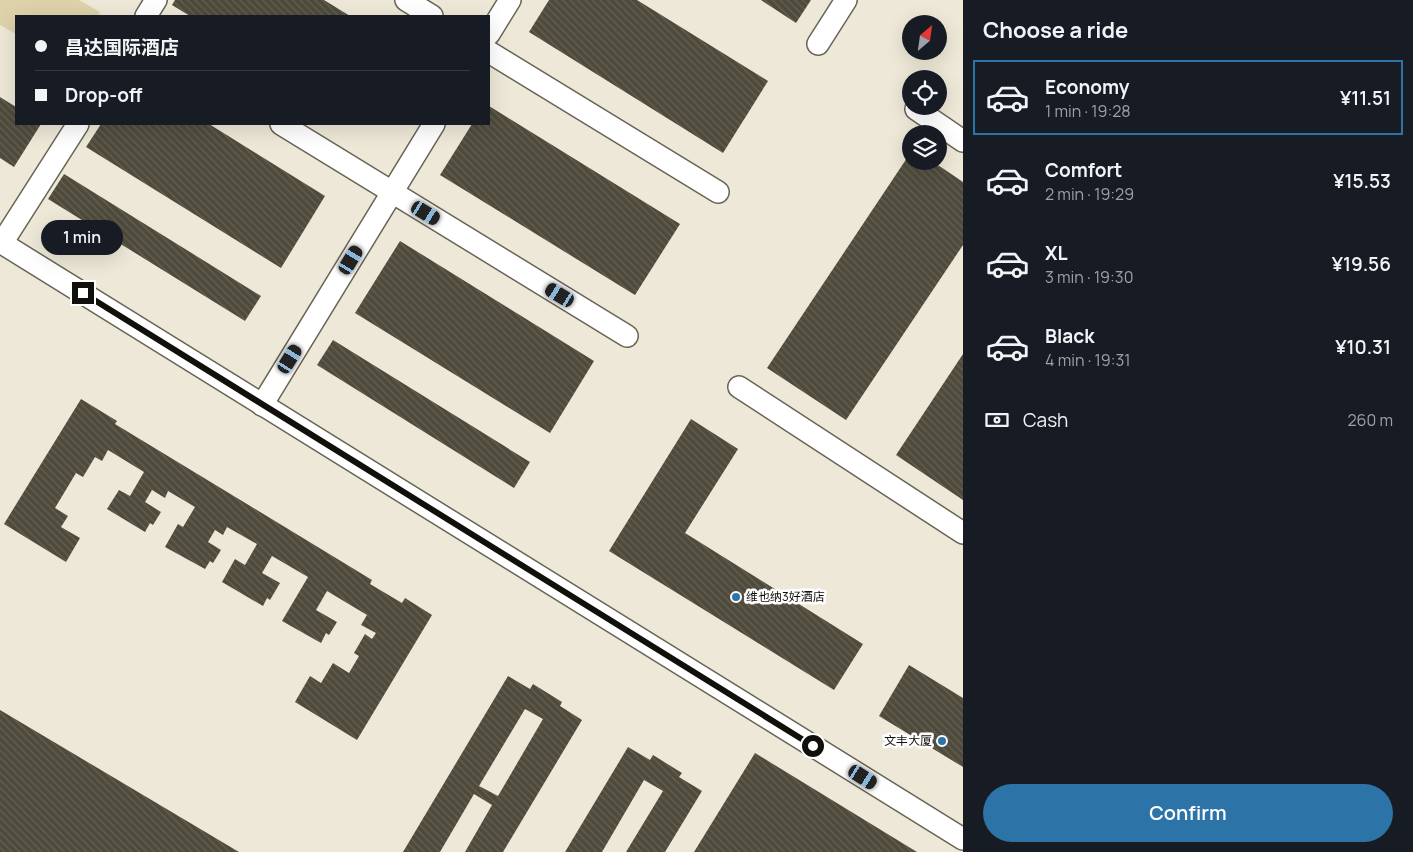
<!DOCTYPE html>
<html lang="en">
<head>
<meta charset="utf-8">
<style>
	:root { --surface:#171b24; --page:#20242c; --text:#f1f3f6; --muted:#9ea1a6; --line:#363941; --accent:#2c74a8 }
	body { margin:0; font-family:Manrope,"Noto Sans SC",sans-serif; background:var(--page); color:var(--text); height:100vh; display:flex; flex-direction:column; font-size:19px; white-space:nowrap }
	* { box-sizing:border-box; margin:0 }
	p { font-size:16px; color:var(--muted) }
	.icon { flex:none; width:28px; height:28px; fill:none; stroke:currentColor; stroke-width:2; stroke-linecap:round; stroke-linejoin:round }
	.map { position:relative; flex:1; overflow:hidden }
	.panel { display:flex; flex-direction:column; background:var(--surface); width:450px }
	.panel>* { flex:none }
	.top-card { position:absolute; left:15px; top:15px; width:475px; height:110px; border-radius:0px; box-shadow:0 5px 20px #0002; display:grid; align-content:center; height:110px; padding:0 20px; background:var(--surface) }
	.needle { width:32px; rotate:29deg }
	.controls { position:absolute; left:902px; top:15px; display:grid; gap:10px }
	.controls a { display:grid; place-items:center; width:45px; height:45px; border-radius:50%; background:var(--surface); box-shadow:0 5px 20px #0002; font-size:25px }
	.end { position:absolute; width:22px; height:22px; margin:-11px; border:6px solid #11100a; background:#fff; box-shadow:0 0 0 2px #fff }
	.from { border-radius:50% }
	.bubble { position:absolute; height:35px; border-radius:18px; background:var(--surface); box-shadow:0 5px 20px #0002; font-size:16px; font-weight:600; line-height:35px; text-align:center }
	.car { position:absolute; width:15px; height:30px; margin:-15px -8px; border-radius:6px; box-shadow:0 0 4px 1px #0007; background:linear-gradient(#222 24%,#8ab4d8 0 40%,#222 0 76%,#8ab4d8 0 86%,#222 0) }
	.top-card b { display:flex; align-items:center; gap:18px; height:48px; font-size:19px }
	.top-card b+b { border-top:1px solid var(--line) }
	.top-card i { width:12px; height:12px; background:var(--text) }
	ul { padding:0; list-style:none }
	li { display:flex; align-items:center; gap:15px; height:75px; margin:0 10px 8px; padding:0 10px; border:2px solid transparent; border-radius:0px }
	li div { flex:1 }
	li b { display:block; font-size:19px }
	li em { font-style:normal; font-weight:600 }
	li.active { border-color:var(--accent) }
	li>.icon { width:45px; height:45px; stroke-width:1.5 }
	h2 { padding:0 20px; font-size:22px; line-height:60px }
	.pay { display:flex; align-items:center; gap:12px; height:55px; padding:0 20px; font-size:19px }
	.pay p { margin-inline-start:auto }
	.action { display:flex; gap:10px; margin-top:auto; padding:10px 20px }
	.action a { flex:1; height:58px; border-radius:30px; background:var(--accent); color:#fff; font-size:20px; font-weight:600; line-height:58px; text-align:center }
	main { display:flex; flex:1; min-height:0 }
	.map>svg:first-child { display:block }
	.garden { fill:#ded2aa }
	.building { fill:url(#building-back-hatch); fill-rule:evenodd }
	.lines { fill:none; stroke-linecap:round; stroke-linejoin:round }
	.minor-casing { stroke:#686455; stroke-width:24 }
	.minor { stroke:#fff; stroke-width:21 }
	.route { stroke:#11100a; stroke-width:6 }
	.poi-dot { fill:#2c74a8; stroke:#fff; stroke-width:2 }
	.labels { text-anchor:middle; stroke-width:5; stroke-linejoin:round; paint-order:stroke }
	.poi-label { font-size:12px; fill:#11100a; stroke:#fff; text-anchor:start }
</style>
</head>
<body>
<main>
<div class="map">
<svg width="963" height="852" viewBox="0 0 963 852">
	<defs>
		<pattern id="building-back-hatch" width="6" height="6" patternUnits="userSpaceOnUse" patternTransform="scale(1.25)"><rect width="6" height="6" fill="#4f4b3c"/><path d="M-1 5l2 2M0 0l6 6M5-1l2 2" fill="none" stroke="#646154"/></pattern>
	</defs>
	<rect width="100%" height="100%" fill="#ede8d7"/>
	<!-- garden -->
	<polygon class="garden" points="0,0 79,0 100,12 98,16 16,16 16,34 0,25"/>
	<!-- building -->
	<g class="building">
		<polygon points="175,0 324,0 350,16 190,16 172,5"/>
		<polygon points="549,0 637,0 768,81 723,153 529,32"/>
		<polygon points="761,0 811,0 796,23"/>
		<polygon points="0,97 16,107 16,124 41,124 14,167 0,158"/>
		<polygon points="489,106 680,224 635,295 440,175 472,124 489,124"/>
		<polygon points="101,124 209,124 325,196 281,268 86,147"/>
		<polygon points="911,152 911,161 932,161 963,182 963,245 846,420 767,368"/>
		<polygon points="64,174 261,296 245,321 48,199"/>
		<polygon points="400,241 594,361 550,433 355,313"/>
		<polygon points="333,340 530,462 514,488 317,365"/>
		<polygon points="963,354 963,500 896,455"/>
		<polygon points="81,399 117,421 115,424 372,580 370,584 402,603 405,598 432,615 357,740 295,702 310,676 321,683 333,663 349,673 359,656 354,653 365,634 372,639 376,633 361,625 367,615 327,591 316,610 337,622 329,635 326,633 321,643 282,621 308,577 272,556 262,573 280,583 270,600 267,598 263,606 222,582 235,559 245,565 257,544 227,527 223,535 215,530 208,542 221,550 213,563 210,561 205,569 165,547 178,524 183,527 195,507 168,491 165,498 152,490 145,502 161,512 153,525 150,523 145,532 107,509 119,490 130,496 144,472 108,450 102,461 95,457 83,477 76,473 55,508 68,516 61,527 80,538 66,562 4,524"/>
		<polygon points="691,419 738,449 685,533 863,644 834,690 609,551"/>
		<polygon points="909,665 963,698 963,767 879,716"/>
		<path d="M 508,676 L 530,689 L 533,684 L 562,702 L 560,706 L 582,720 L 503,852 L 465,852 L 492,805 L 474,794 L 440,852 L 403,852 ZM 525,709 L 543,719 L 498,796 L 479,786 Z"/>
		<polygon points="0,710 239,852 0,852"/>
		<polygon points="628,747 650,760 653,755 682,773 679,777 702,791 665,852 626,852 663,791 644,780 602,852 565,852"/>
		<polygon points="755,753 917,852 694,852"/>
	</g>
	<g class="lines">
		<defs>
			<g id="minor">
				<polyline points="406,0 432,16"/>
				<polyline points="146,16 156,0"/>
				<polyline points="489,34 510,0"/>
				<polyline points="818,44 846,0"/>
				<polyline points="489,52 718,192"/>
				<polyline points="916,109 963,141"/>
				<polyline points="281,124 627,336"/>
				<polyline points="0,242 963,839"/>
				<polyline points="2,243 78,124"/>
				<polyline points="739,387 963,533"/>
				<polyline points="262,405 434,124"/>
			</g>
		</defs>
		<!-- minor casing -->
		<use href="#minor" class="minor-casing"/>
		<!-- minor -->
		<use href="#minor" class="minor"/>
	</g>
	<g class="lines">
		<!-- route -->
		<polyline class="route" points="83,293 813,746"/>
	</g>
	<!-- markers -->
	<g class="poi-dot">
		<circle cx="736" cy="597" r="5"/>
		<circle cx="942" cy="741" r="5"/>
	</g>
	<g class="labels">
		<!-- poi labels -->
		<g class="poi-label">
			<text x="746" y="601">维也纳3好酒店</text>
			<text x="932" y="745" text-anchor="end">文丰大厦</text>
		</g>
	</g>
</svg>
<div class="controls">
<a><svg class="needle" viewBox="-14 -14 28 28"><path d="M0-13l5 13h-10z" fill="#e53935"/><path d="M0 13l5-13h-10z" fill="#9ea1a6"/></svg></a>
<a><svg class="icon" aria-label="locate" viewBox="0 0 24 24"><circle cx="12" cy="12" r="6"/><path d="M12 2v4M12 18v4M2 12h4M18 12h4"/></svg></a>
<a><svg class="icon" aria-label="layers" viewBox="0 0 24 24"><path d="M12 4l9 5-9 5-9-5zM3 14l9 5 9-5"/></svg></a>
</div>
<i class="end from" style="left:813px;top:746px"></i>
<i class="end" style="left:83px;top:293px"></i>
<div class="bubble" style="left:41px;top:220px;width:82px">1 min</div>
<i class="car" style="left:426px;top:213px;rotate:121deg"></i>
<i class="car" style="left:351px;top:260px;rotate:31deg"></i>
<i class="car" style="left:560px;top:295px;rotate:301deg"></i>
<i class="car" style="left:290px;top:359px;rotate:32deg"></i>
<i class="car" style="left:863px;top:777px;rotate:122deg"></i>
<div class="top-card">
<b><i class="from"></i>昌达国际酒店</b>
<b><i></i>Drop-off</b>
</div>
</div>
<section class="panel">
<h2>Choose a ride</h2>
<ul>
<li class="active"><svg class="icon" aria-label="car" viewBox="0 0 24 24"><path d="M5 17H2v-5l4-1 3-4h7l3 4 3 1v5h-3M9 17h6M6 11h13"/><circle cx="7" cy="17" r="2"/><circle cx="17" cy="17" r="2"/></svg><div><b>Economy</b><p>1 min · 19:28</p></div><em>¥11.51</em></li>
<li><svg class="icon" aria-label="car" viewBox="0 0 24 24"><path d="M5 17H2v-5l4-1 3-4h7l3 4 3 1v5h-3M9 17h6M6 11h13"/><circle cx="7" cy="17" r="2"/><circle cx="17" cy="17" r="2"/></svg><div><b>Comfort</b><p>2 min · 19:29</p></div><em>¥15.53</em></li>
<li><svg class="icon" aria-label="car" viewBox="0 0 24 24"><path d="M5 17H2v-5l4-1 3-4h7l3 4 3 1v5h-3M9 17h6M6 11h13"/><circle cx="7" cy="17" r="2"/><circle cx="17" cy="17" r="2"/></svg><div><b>XL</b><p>3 min · 19:30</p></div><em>¥19.56</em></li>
<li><svg class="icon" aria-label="car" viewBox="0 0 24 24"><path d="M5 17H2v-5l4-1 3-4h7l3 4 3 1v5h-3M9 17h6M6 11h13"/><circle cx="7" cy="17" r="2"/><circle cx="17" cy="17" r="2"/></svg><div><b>Black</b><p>4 min · 19:31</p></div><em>¥10.31</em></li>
</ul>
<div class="pay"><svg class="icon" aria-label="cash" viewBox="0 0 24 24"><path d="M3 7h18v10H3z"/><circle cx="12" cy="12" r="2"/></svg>Cash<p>260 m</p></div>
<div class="action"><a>Confirm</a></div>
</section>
</main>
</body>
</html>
